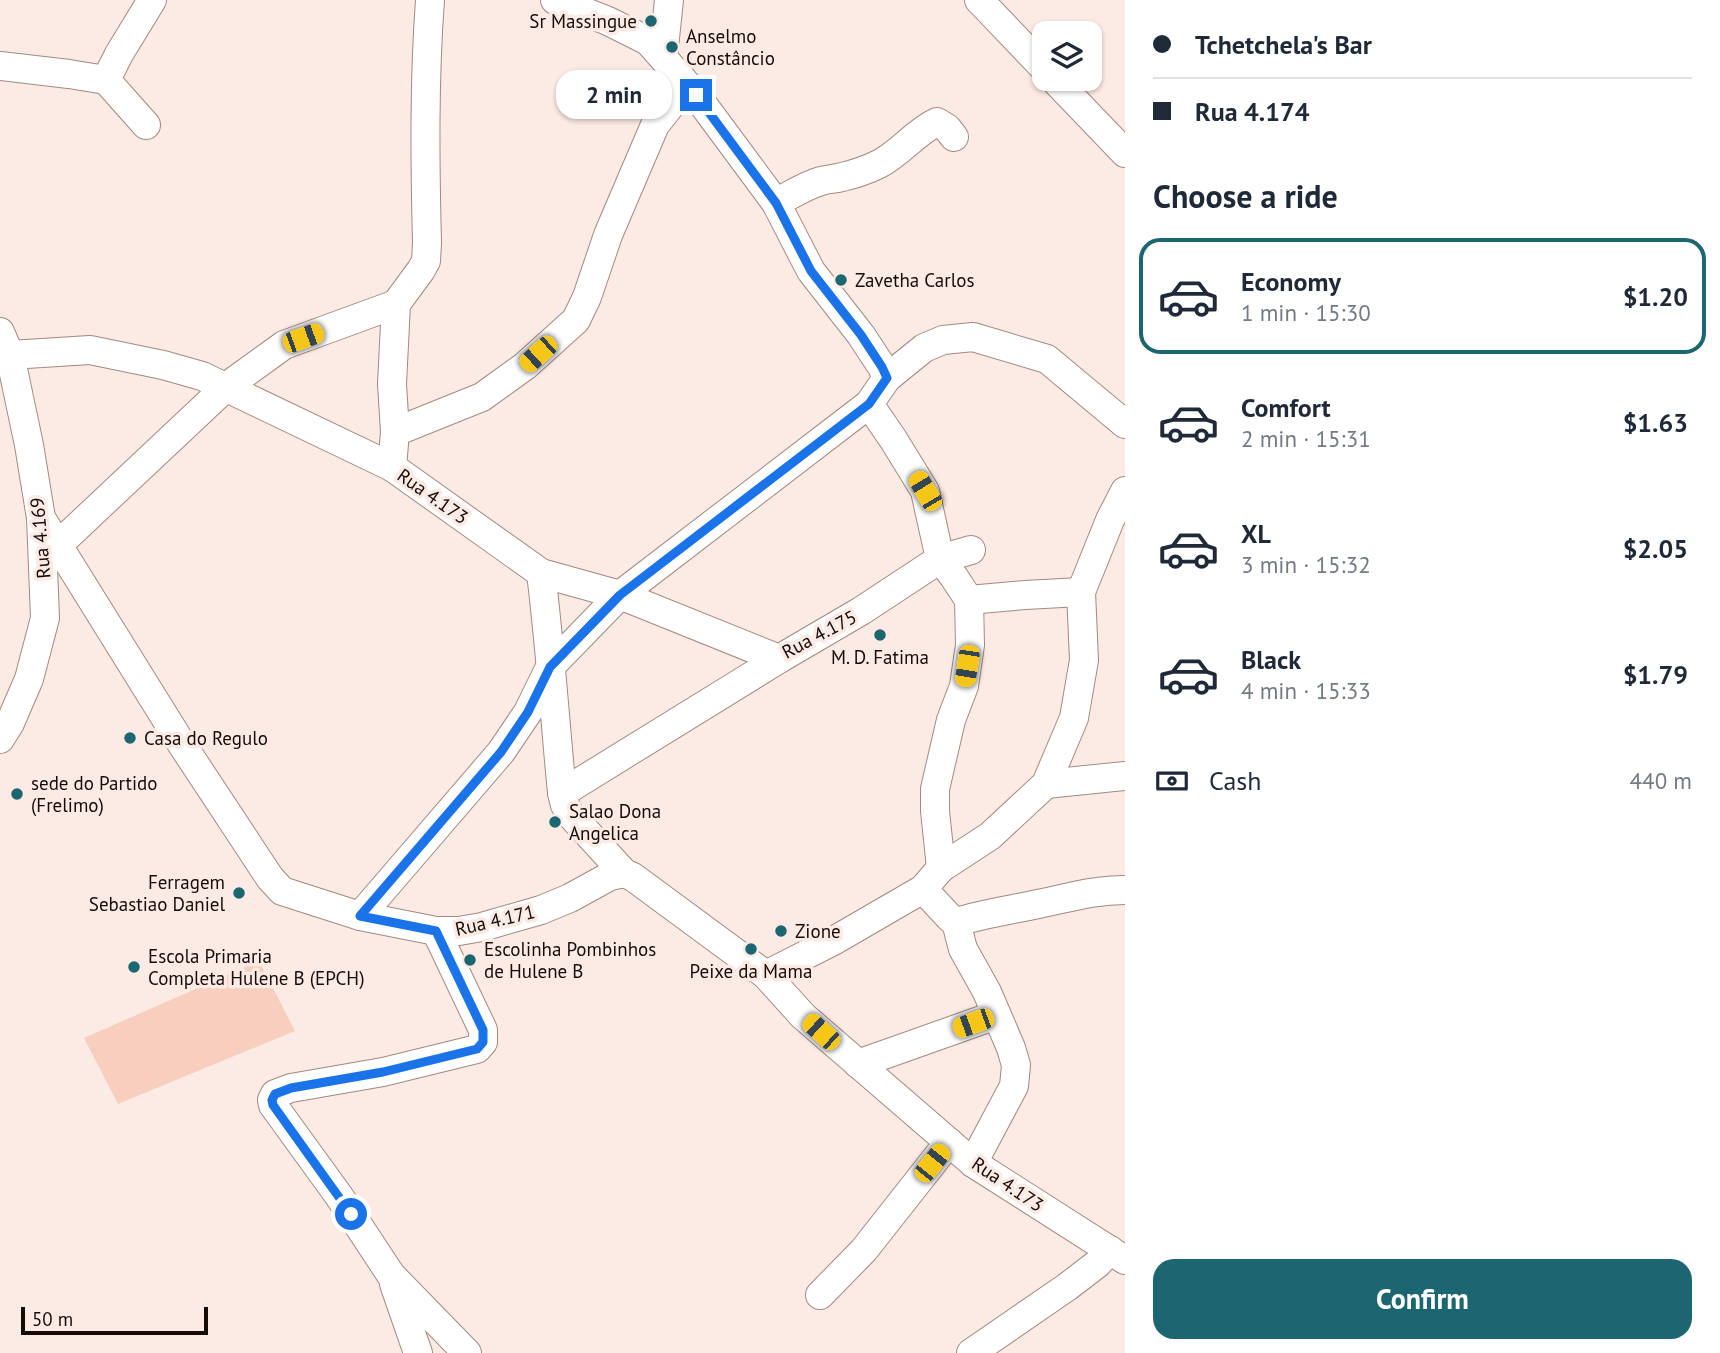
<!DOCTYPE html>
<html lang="en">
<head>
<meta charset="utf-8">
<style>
	:root { --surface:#fff; --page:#f6f6f7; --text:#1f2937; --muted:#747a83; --line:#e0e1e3; --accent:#1c6672 }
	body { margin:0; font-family:"PT Sans",sans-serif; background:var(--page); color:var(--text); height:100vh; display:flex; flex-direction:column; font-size:26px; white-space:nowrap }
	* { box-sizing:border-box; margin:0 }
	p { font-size:23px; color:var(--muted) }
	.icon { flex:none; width:38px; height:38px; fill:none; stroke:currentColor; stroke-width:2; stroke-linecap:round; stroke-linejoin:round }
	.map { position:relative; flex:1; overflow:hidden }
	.sheet { display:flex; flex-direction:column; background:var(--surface); width:595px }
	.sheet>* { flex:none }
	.guide { display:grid; align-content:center; height:154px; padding:0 28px; background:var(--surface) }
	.tools { position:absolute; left:1032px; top:21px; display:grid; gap:14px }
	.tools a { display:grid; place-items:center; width:70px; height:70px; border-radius:14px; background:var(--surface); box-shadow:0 2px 5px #0004; font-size:35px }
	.scale { position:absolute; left:21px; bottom:18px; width:187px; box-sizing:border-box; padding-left:7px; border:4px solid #150c08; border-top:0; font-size:19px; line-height:24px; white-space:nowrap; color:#150c08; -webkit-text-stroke:5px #fcebe4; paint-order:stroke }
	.end { position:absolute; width:32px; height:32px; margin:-16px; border:9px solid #1a73e8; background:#fff; box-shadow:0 0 0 4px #fff }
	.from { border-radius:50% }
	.bubble { position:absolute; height:49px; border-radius:21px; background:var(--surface); box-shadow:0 2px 5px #0004; font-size:23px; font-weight:700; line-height:49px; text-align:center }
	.car { position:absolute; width:21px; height:42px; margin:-21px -10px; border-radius:9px; box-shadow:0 0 5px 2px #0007; background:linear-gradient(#f5c518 24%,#345 0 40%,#f5c518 0 76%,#345 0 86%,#f5c518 0) }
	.guide b { display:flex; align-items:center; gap:24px; height:66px; font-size:26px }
	.guide b+b { border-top:2px solid var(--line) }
	.guide i { width:18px; height:18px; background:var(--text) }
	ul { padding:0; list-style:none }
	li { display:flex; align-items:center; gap:21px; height:116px; margin:0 14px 10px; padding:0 14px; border:4px solid transparent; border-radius:21px }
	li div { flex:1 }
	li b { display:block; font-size:26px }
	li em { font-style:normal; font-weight:700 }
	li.active { border-color:var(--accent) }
	li>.icon { width:63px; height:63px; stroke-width:1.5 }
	h2 { padding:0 28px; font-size:32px; line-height:84px }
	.pay { display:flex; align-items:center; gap:18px; height:77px; padding:0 28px; font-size:26px }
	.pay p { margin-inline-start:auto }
	.primary-button { display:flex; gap:14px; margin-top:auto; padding:14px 28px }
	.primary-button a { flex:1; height:80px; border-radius:21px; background:var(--accent); color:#fff; font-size:28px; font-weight:700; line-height:80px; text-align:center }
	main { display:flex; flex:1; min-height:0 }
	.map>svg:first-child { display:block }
	.green { fill:#f8cfbe }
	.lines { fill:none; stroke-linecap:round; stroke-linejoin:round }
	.street-casing { stroke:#a3897f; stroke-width:30 }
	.street { stroke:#fff; stroke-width:28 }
	.route { stroke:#1a73e8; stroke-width:9 }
	.poi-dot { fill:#1c6672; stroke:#fcebe4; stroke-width:2.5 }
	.labels { text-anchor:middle; stroke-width:7; stroke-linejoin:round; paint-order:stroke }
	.poi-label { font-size:19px; fill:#150c08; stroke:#fcebe4; text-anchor:start }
	.street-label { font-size:19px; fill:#150c08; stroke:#fcebe4 }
</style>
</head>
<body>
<main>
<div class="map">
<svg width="1125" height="1353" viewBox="0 0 1125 1353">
	<rect width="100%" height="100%" fill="#fcebe4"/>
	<!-- green -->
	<polygon class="green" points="259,961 295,1031 118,1104 84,1038"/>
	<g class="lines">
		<defs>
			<g id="street">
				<polyline points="979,0 1045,69"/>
				<polyline points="663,57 669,0"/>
				<polyline points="0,66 69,74 106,80 146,125"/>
				<polyline points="1054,79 1125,153"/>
				<polyline points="106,80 119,54 152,0"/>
				<path d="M 776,203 C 791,195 804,186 821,181 C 828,179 835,179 842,177 C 855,174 867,170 879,164 C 901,153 915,132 937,122 L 947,128 L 954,137"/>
				<polyline points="0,332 10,355 29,445 41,518 45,618 29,679 10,723 0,739"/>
				<polyline points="10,355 90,350 163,365 202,376 392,467 541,573 620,595 779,659"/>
				<polyline points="887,378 924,348 943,340 973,337 1047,359 1125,424"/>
				<polyline points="869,404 893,439 925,491 940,559 954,577 969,600 1025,595 1081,592"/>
				<path d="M 395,432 L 392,384 L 396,304 L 421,270 L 426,261 L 427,243 C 425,162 424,81 430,0"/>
				<polyline points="392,467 395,432 482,397 525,366 576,320 587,297 608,235 655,125 670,106 682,79"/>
				<polyline points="41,518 181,743 270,878 282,891 360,916 436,931 459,931 482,927 541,910 570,898 610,876 624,873"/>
				<polyline points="58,545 226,387 284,345 396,304"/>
				<path d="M 541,573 C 550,646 555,720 562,793 L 565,805 L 570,814 L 624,873 L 633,877 L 766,975 L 803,1016 L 973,1163 L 1125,1260"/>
				<polyline points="1046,784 1125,776"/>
				<polyline points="562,793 779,659 861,611 940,559 971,550"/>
				<polyline points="941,868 935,811 935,789 951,720 964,686 970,645 969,600"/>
				<path d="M 923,889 L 950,918 L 956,922 C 983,914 1010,910 1038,904 C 1068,898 1093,890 1125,890"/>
				<polyline points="360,916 501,752 528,712 550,667 620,595 869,404 887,378 882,367 861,335 811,271 776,203 696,95 648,41 608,21 555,0"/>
				<polyline points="956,922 963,949 987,992 1011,1048 1016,1065 1014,1086 973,1163"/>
				<polyline points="436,931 483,1030 483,1042 477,1049 383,1072 291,1088 275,1094 272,1100 273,1105 339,1196 391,1275 467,1353"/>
				<polyline points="766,975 835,940 923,889 941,868 990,836 1046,784 1074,718 1084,660 1081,592 1110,520 1125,491"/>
				<polyline points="858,1064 996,1015"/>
				<polyline points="394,1284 418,1353"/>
				<polyline points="820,1295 864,1250 949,1142"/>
				<polyline points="971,1353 1067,1287 1097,1264 1110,1250"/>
			</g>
		</defs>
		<!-- street casing -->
		<use href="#street" class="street-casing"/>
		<!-- street -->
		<use href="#street" class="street"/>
	</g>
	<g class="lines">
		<!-- route -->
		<polyline class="route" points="351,1214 273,1105 272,1100 275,1094 291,1088 383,1072 477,1049 483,1042 483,1030 436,931 360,916 501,752 528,712 550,667 620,595 869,404 887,378 882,367 861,335 811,271 776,203 696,95"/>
	</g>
	<!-- markers -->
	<g class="poi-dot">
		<circle cx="651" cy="21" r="7"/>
		<circle cx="672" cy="47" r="7"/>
		<circle cx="841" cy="280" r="7"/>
		<circle cx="880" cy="635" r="7"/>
		<circle cx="130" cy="738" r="7"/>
		<circle cx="17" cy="794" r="7"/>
		<circle cx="555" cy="822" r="7"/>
		<circle cx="239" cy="893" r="7"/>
		<circle cx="781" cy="931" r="7"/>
		<circle cx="751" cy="949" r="7"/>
		<circle cx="470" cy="960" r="7"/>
		<circle cx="134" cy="967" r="7"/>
	</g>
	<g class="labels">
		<!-- poi labels -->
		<g class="poi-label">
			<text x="637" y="28" text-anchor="end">Sr Massingue</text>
			<text x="686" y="43">Anselmo<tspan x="686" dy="22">Constâncio</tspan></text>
			<text x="855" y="287">Zavetha Carlos</text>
			<text x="880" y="664" text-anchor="middle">M. D. Fatima</text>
			<text x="144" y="745">Casa do Regulo</text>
			<text x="31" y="790">sede do Partido<tspan x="31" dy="22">(Frelimo)</tspan></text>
			<text x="569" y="818">Salao Dona<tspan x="569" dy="22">Angelica</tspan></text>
			<text x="225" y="889" text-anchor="end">Ferragem<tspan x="225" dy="22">Sebastiao Daniel</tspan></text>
			<text x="795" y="938">Zione</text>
			<text x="484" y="956">Escolinha Pombinhos<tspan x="484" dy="22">de Hulene B</tspan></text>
			<text x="148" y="963">Escola Primaria<tspan x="148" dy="22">Completa Hulene B (EPCH)</tspan></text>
			<text x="751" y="978" text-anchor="middle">Peixe da Mama</text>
		</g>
		<!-- street labels -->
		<g class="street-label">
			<text transform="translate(433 496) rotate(35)" y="7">Rua 4.173</text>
			<text transform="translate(40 538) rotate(-95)" y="7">Rua 4.169</text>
			<text transform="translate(819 634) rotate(-28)" y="7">Rua 4.175</text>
			<text transform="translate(495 920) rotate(-13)" y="7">Rua 4.171</text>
			<text transform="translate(1008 1184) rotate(34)" y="7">Rua 4.173</text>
		</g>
	</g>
</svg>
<div class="tools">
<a><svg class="icon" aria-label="layers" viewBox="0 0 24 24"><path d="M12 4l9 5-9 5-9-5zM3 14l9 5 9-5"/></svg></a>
</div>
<div class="scale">50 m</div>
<i class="end from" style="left:351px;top:1214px"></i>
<i class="end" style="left:696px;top:95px"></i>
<div class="bubble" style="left:556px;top:70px;width:116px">2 min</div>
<i class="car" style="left:303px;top:338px;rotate:70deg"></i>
<i class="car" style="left:538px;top:354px;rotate:228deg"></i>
<i class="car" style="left:925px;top:491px;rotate:329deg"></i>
<i class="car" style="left:967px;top:666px;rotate:189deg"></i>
<i class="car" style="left:973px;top:1023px;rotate:250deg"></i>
<i class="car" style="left:821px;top:1032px;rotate:312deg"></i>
<i class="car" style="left:932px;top:1163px;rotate:39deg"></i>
</div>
<section class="sheet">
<div class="guide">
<b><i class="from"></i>Tchetchela's Bar</b>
<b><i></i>Rua 4.174</b>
</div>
<h2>Choose a ride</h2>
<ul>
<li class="active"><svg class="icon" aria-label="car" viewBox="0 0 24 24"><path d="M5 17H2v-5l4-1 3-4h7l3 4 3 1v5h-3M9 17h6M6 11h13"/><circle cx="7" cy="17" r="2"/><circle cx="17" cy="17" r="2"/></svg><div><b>Economy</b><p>1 min · 15:30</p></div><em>$1.20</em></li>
<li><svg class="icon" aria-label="car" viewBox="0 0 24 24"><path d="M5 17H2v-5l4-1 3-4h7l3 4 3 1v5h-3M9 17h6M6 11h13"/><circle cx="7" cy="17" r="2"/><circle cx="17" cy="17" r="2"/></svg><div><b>Comfort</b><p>2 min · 15:31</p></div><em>$1.63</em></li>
<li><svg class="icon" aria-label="car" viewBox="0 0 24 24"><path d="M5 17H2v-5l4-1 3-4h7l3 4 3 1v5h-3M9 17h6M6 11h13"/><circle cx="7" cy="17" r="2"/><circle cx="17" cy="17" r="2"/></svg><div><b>XL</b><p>3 min · 15:32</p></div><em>$2.05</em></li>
<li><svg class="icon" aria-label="car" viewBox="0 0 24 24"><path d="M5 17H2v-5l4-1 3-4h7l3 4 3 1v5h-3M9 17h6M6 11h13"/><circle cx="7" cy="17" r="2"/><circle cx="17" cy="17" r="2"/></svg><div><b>Black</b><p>4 min · 15:33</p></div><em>$1.79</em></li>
</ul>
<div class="pay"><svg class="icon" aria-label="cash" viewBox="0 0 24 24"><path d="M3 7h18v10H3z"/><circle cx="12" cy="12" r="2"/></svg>Cash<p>440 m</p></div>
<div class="primary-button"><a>Confirm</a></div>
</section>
</main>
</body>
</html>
